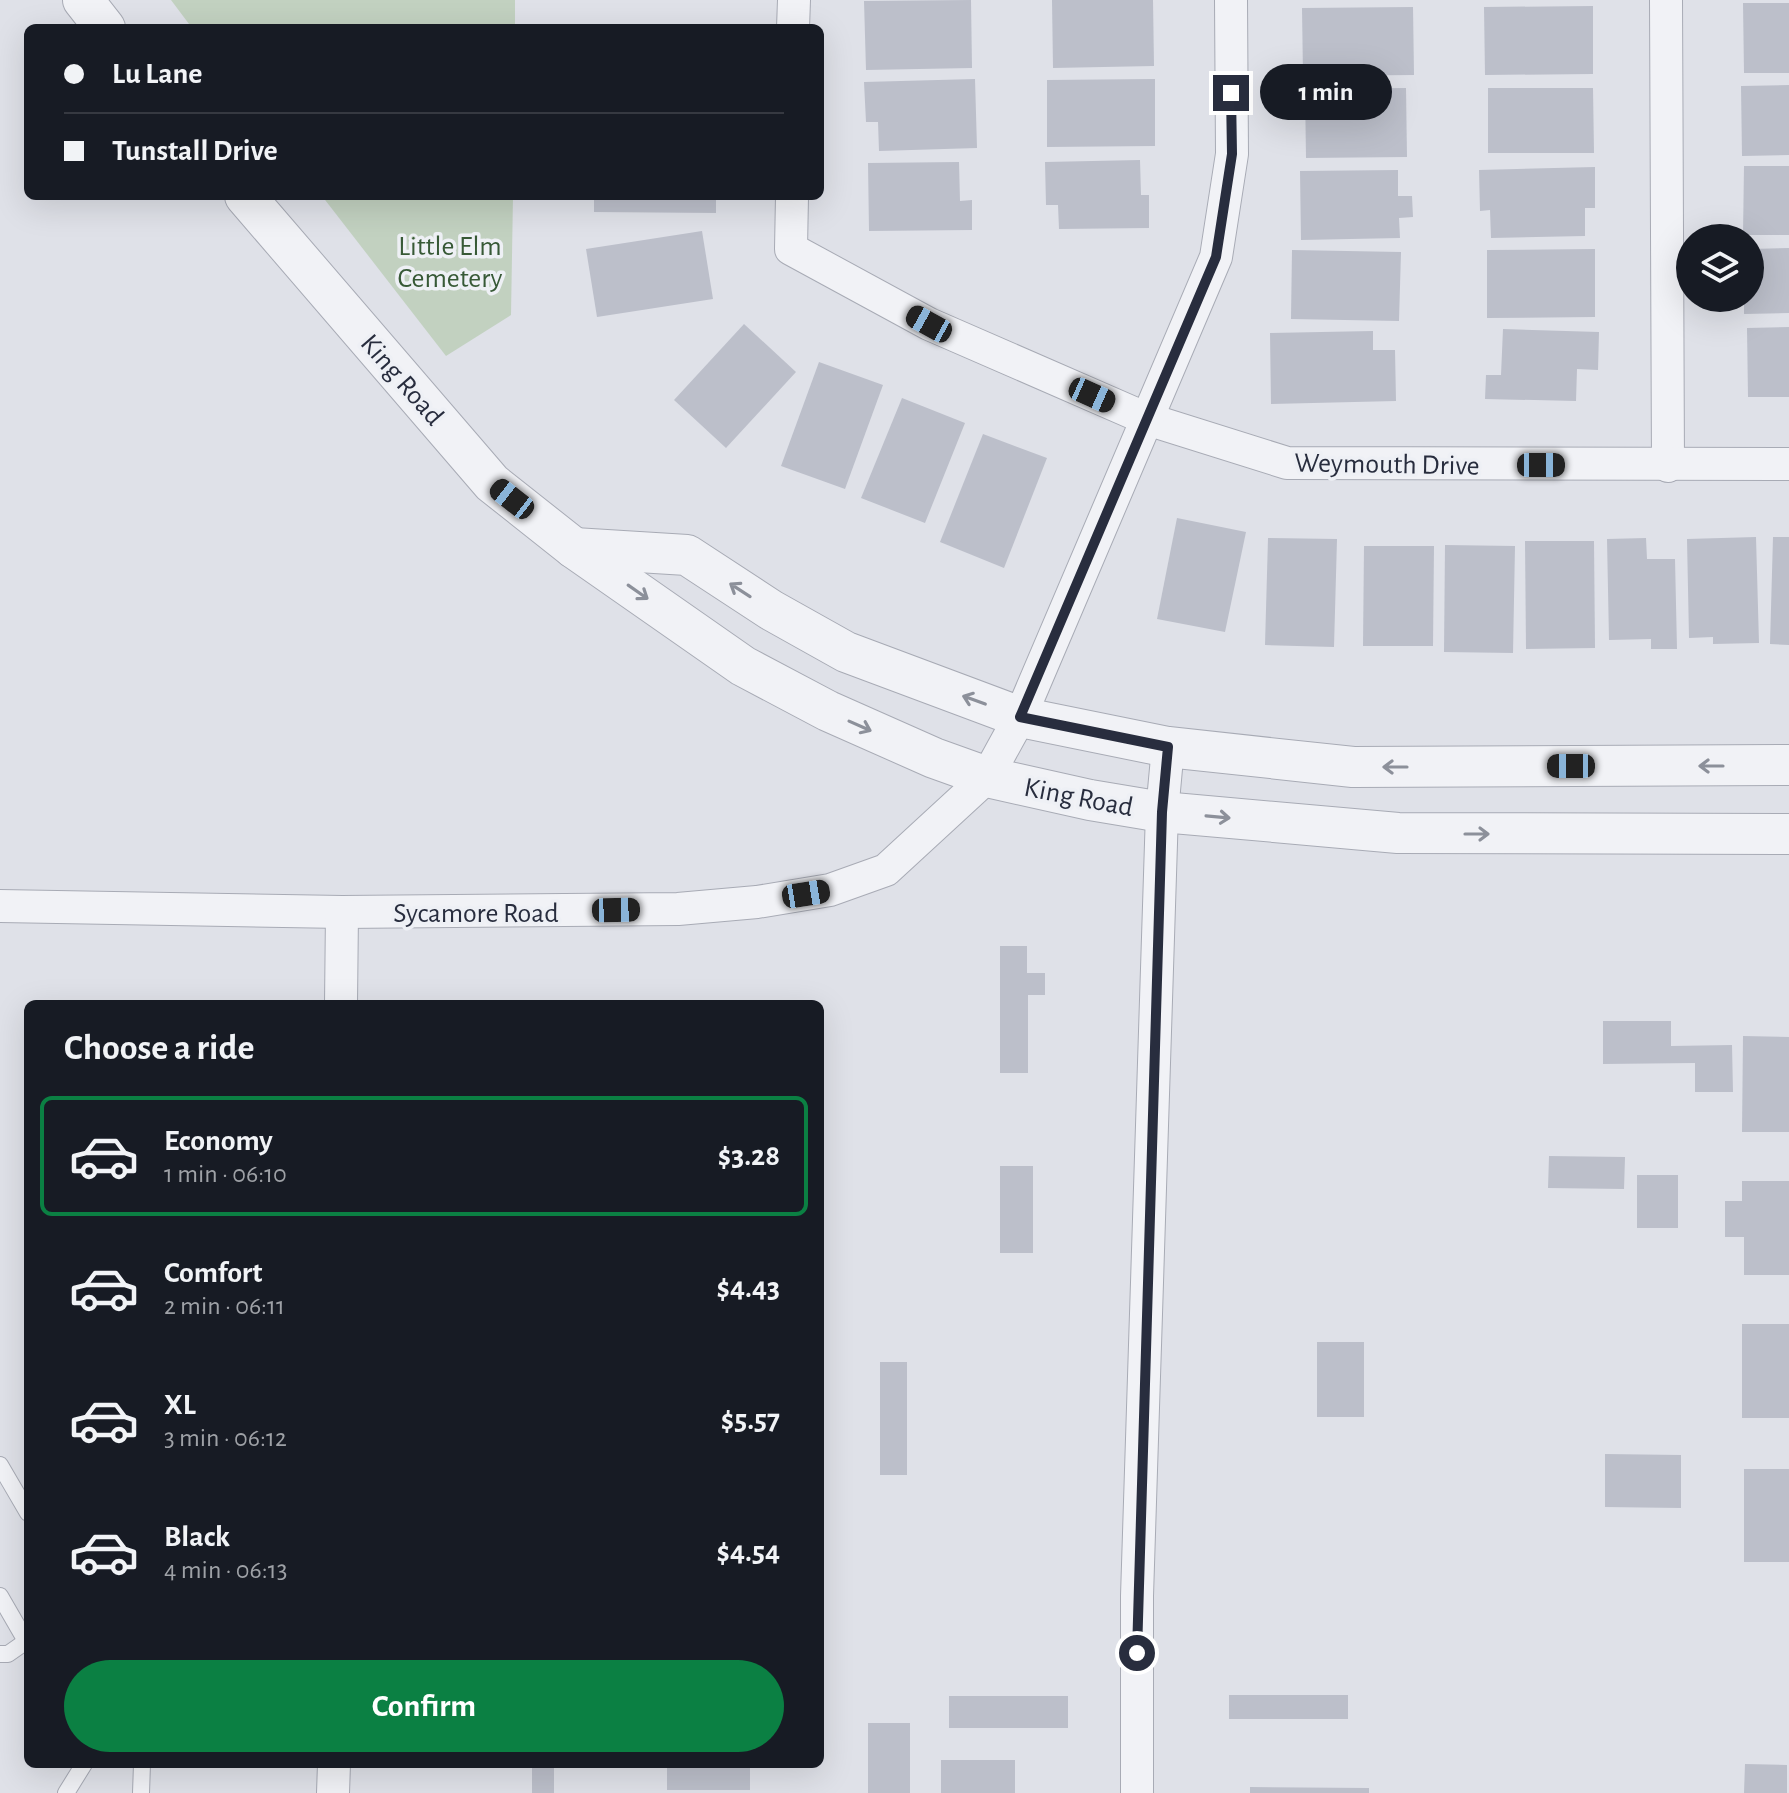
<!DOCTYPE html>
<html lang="en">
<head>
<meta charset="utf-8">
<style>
	:root { --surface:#171b24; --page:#242831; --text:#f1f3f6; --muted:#9ea1a6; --line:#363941; --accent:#0b8043 }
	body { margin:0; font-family:"Alegreya Sans",sans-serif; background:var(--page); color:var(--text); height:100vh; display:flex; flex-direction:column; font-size:30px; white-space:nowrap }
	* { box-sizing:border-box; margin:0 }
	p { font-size:26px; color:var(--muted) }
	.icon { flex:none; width:44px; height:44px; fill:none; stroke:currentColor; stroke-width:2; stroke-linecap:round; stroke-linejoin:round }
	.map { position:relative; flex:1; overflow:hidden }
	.sheet { position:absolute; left:24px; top:1000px; width:800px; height:768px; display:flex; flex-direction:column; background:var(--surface); border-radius:12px; box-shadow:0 8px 32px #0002 }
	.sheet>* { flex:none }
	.banner { position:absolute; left:24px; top:24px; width:800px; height:176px; border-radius:12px; box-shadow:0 8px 32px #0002; display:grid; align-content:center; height:176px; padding:0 40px; background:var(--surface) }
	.controls { position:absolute; left:1676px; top:224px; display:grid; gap:16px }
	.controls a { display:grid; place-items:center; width:88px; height:88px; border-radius:50%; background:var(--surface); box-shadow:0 8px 32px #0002; font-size:40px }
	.end { position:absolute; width:36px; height:36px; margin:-18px; border:10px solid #282d3e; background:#fff; box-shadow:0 0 0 4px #fff }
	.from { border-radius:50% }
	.bubble { position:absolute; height:56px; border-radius:28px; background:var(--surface); box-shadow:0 8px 32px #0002; font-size:26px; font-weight:600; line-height:56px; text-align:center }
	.car { position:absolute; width:24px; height:48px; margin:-24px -12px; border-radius:10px; box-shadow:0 0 6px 2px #0007; background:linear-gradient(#222 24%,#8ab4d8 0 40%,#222 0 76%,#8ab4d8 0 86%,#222 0) }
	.banner b { display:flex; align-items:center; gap:28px; height:76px; font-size:30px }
	.banner b+b { border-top:2px solid var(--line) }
	.banner i { width:20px; height:20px; background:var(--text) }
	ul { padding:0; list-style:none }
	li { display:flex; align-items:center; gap:24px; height:120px; margin:0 16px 12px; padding:0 24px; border:4px solid transparent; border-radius:12px }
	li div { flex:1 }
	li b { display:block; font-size:30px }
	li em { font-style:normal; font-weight:600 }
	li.selected { border-color:var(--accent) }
	li>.icon { width:72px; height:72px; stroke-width:1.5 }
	h2 { padding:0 40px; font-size:36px; line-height:96px }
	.primary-button { display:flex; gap:16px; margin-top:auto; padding:16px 40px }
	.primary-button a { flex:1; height:92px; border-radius:48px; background:var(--accent); color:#fff; font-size:32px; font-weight:600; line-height:92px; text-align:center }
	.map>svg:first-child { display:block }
	.green { fill:#c2d1c0 }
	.building { fill:#bcbfca }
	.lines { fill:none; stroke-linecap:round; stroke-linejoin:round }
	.service-casing { stroke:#a8abb5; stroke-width:18 }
	.minor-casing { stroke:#a8abb5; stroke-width:34 }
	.tertiary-casing { stroke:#a8abb5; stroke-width:42 }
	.service { stroke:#f1f2f6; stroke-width:16 }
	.minor { stroke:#f1f2f6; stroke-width:32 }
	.tertiary { stroke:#f1f2f6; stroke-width:40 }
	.oneway { stroke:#8c909a }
	.route { stroke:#282d3e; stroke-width:10 }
	.labels { text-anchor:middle; stroke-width:7; stroke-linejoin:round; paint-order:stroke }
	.park-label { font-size:28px; fill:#375936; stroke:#eef0f5 }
	.street-label { font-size:28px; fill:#282d3e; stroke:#eef0f5 }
</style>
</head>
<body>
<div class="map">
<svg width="1789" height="1793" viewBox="0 0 1789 1793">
	<rect width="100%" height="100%" fill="#dfe1e8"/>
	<!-- green -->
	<g class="green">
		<polygon points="171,0 515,0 515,28 192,28"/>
		<polygon points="322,196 513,196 511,315 446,356"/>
	</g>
	<!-- building -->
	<g class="building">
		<polygon points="971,0 972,68 866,70 864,1"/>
		<polygon points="1052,0 1153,0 1154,66 1053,68"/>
		<polygon points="1743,3 1789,3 1789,73 1744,73"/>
		<polygon points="1593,6 1593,74 1485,75 1484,7"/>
		<polygon points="1413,7 1414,75 1303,76 1302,8"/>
		<polygon points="975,79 977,148 879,151 878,122 866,122 864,82"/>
		<polygon points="1155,79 1155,146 1047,147 1047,80"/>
		<polygon points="1789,85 1789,155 1742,156 1741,86"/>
		<polygon points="1406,88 1407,157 1306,158 1305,89"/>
		<polygon points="1488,88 1593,88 1594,153 1488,153"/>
		<polygon points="1140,160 1141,195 1149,195 1149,228 1059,229 1058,205 1046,205 1045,162"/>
		<polygon points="959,162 960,201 972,200 972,230 869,231 868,163"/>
		<polygon points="1744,166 1789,166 1789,235 1743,235"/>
		<polygon points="1595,167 1595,208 1585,208 1585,236 1491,238 1490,210 1480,211 1479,170"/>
		<polygon points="1398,170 1398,196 1412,196 1413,217 1399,218 1400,238 1301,240 1300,171"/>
		<polygon points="594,196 716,196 716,213 594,212"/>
		<polygon points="702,231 713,299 597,317 586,249"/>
		<polygon points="1789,248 1789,313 1744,314 1744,298 1750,298 1750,249"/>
		<polygon points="1595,249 1595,317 1487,318 1487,250"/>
		<polygon points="1292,250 1401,252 1399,321 1291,319"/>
		<polygon points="744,324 796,372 726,448 674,400"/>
		<polygon points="1789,327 1789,397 1748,397 1747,328"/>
		<polygon points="1503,329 1599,332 1598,370 1577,369 1576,401 1485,399 1486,375 1501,375"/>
		<polygon points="1373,331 1373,350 1395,350 1396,401 1271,404 1270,333"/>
		<polygon points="819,362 883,385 845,489 781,466"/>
		<polygon points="902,398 965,423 925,523 861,498"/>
		<polygon points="983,434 1047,458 1004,568 940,542"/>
		<polygon points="1177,518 1246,532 1225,632 1157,619"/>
		<polygon points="1756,537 1759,643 1713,644 1713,637 1689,638 1687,539"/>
		<polygon points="1773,537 1789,537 1789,645 1770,644"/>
		<polygon points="1268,538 1337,539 1334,647 1265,645"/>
		<polygon points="1646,538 1647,559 1675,559 1677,649 1651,649 1651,639 1609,640 1607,539"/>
		<polygon points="1525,541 1594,541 1595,648 1526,649"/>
		<polygon points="1445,545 1515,546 1513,653 1444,652"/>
		<polygon points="1364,546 1434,546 1433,646 1363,646"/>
		<polygon points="1000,946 1027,946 1027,973 1045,973 1045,995 1028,995 1028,1073 1000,1073"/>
		<polygon points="1603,1021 1671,1021 1671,1046 1732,1045 1733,1092 1695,1092 1695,1063 1603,1064"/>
		<polygon points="1743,1036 1789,1037 1789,1132 1742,1132"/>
		<polygon points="1549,1156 1625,1157 1624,1189 1548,1188"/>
		<rect x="1000" y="1166" width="33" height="87"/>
		<rect x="1637" y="1175" width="41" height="53"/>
		<polygon points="1742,1181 1789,1181 1789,1275 1744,1275 1744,1237 1725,1237 1725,1201 1742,1201"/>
		<rect x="1742" y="1324" width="47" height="94"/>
		<rect x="1317" y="1342" width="47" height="75"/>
		<rect x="880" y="1362" width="27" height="113"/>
		<polygon points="1605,1454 1681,1455 1681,1508 1605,1507"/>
		<rect x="1744" y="1469" width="45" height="93"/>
		<rect x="1229" y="1695" width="119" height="24"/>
		<rect x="949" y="1696" width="119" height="32"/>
		<rect x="868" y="1723" width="42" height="70"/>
		<rect x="941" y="1760" width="74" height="33"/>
		<rect x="532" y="1764" width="22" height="29"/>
		<rect x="667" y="1764" width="83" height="26"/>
		<polygon points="1745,1764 1787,1765 1787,1793 1744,1793"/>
		<polygon points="1250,1787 1369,1788 1369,1793 1250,1793"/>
	</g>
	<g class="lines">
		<defs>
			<g id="service">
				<polyline points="0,1465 28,1513"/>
				<polyline points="0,1596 26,1641"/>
				<polyline points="0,1654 8,1654 28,1640"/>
				<polyline points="66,1793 84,1764"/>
				<polyline points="141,1793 142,1764"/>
			</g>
			<g id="minor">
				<polyline points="1666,0 1668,466"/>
				<polyline points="793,28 794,0"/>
				<polyline points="792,196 791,249 929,324 1147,419 1287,463 1789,464"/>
				<polyline points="0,906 342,912 678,909 757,902 830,890 886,870 987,777 1020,717 1216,257 1232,154 1231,0"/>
				<polyline points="341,1004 342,912"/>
				<polyline points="333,1793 334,1764"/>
				<polyline points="1137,1793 1137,1596 1162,812 1168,747"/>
			</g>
			<g id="tertiary">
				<polyline points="83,0 105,28"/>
				<polyline points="245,196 492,483 574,548 743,666 828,711 934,758 987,777 1090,800 1162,812 1398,833 1789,834"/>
				<polyline points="574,548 687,555 771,610 846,652 1020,717 1168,747 1353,767 1789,765"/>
			</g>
		</defs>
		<!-- service casing -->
		<use href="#service" class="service-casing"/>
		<!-- minor casing -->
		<use href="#minor" class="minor-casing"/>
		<!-- tertiary casing -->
		<use href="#tertiary" class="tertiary-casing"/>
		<!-- service -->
		<use href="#service" class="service"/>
		<!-- minor -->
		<use href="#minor" class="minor"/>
		<!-- tertiary -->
		<use href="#tertiary" class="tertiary"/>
	</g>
	<!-- one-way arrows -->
	<defs><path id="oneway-shaft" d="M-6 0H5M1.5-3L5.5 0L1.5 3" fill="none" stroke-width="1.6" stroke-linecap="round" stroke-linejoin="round" transform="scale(2)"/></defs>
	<g class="oneway">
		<use href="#oneway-shaft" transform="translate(740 590) rotate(-147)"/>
		<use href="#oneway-shaft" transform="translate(638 592) rotate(35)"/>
		<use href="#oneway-shaft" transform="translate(974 700) rotate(-160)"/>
		<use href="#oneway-shaft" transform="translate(860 726) rotate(24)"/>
		<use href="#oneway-shaft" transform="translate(1711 766) rotate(180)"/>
		<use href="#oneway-shaft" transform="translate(1395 767) rotate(180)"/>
		<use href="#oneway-shaft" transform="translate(1218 817) rotate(5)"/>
		<use href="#oneway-shaft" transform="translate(1477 834)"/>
	</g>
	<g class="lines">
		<!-- route -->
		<polyline class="route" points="1137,1653 1162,812 1168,747 1020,717 1216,257 1232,154 1231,93"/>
	</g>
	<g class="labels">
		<!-- park labels -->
		<g class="park-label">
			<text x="450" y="255">Little Elm<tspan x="450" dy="32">Cemetery</tspan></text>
		</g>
		<!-- street labels -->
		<g class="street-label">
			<text transform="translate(403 379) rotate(49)" y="10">King Road</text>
			<text transform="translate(1387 463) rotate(1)" y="10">Weymouth Drive</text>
			<text transform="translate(1079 796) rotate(11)" y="10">King Road</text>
			<text x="476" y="922">Sycamore Road</text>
		</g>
	</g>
</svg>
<div class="controls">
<a><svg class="icon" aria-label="layers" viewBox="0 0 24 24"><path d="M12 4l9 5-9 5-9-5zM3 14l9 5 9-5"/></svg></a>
</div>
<i class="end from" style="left:1137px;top:1653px"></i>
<i class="end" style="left:1231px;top:93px"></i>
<div class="bubble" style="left:1260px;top:64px;width:132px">1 min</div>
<i class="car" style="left:929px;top:324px;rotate:299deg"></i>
<i class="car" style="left:1092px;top:395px;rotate:114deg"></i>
<i class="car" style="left:1541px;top:465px;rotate:90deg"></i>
<i class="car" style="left:512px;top:499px;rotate:308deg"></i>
<i class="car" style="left:1571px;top:766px;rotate:270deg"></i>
<i class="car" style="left:806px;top:894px;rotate:81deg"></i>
<i class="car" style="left:616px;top:910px;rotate:89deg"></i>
<div class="banner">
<b><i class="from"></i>Lu Lane</b>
<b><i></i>Tunstall Drive</b>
</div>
<section class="sheet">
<h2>Choose a ride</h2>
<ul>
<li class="selected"><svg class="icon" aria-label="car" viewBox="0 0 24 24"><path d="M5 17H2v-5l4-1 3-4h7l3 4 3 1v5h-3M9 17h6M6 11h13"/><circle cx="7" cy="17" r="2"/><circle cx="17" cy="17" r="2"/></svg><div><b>Economy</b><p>1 min · 06:10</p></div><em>$3.28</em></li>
<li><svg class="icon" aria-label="car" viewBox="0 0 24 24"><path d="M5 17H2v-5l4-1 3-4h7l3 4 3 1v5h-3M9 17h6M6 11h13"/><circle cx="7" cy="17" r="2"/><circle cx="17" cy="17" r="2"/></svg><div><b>Comfort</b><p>2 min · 06:11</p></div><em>$4.43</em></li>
<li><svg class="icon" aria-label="car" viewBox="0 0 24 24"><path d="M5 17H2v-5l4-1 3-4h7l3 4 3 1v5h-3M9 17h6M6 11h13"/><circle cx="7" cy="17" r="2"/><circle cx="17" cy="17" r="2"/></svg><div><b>XL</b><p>3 min · 06:12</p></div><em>$5.57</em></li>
<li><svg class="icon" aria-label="car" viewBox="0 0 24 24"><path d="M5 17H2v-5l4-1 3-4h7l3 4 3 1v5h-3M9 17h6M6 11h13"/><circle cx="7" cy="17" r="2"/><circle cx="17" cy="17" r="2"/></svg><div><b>Black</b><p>4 min · 06:13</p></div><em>$4.54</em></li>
</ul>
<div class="primary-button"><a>Confirm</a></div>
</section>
</div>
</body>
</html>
